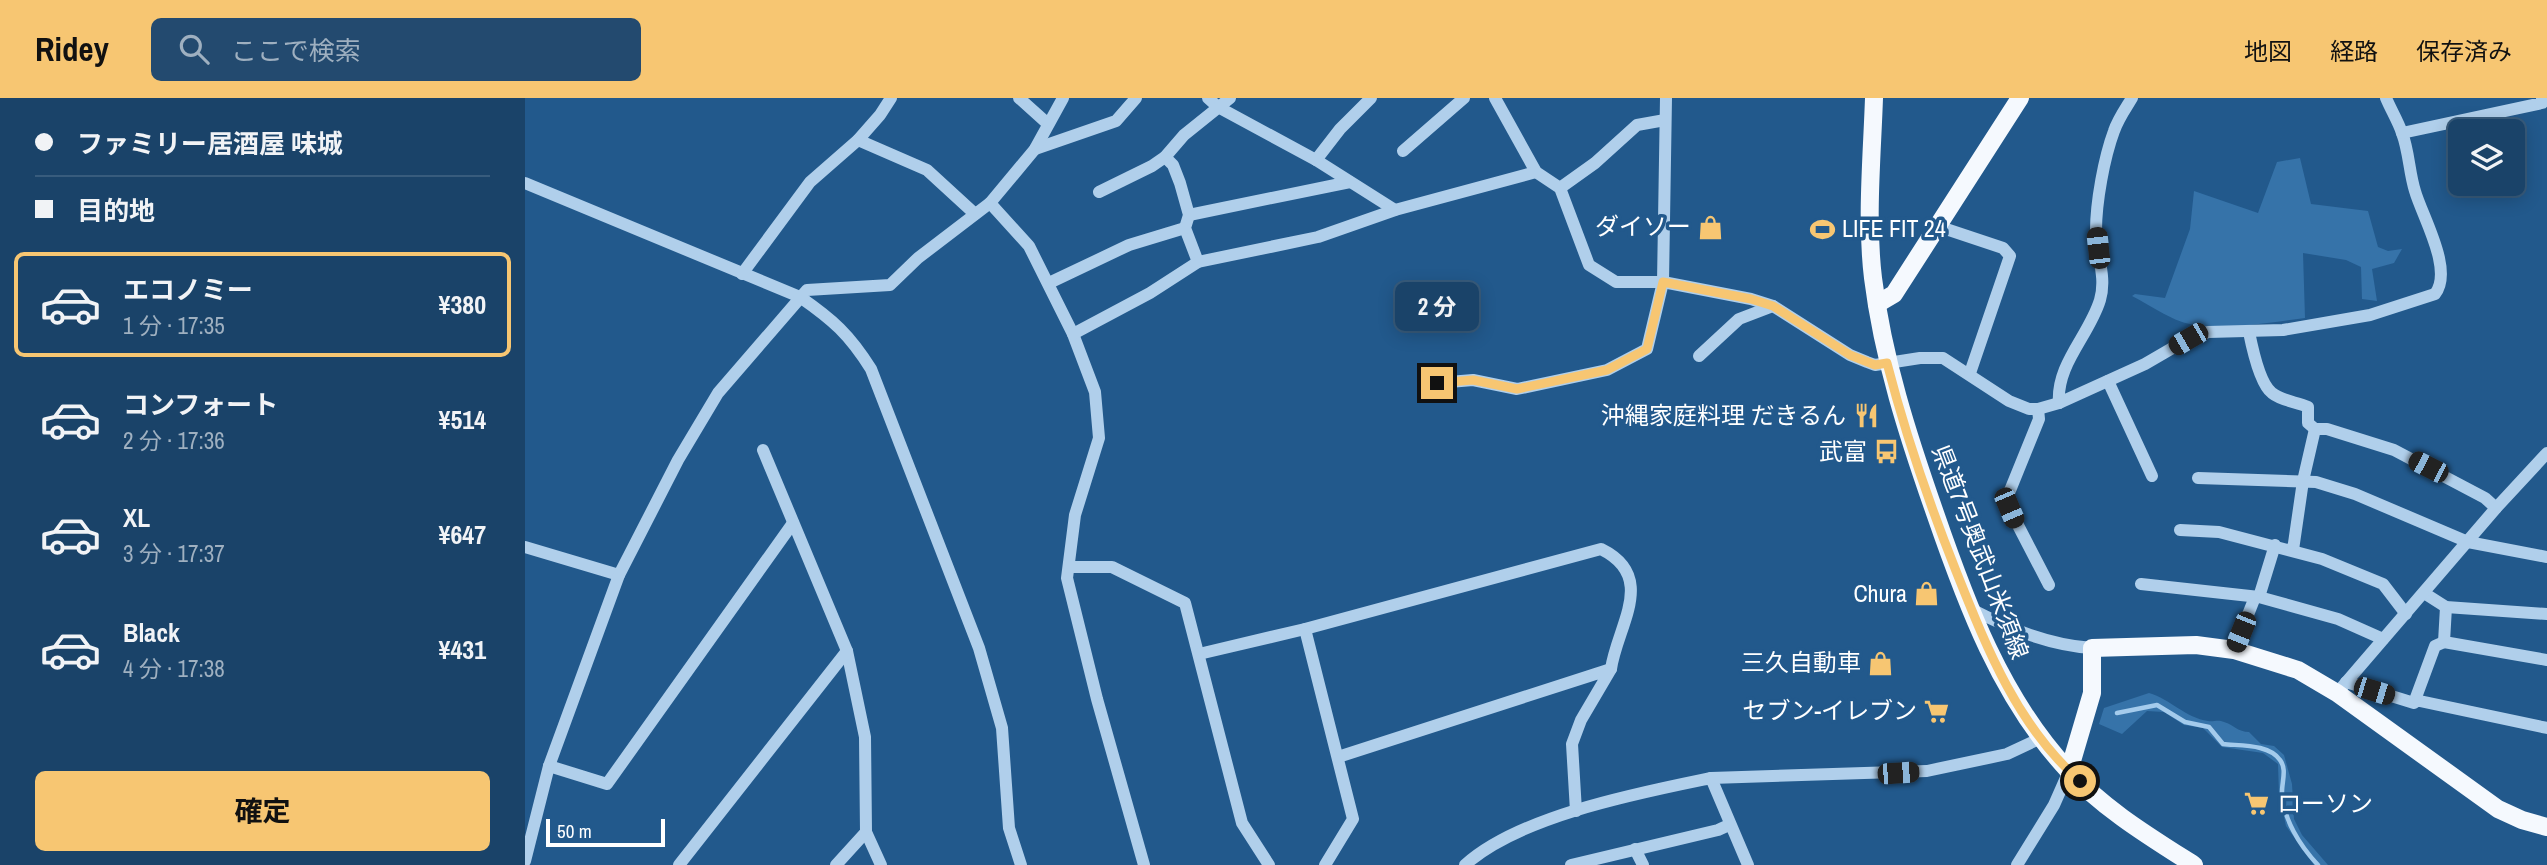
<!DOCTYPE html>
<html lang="ja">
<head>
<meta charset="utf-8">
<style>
	:root { --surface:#1a4369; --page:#234a6f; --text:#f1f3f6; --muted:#9fb0c0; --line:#385c7d; --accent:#f7c672 }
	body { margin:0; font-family:"Archivo Narrow","Noto Sans JP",sans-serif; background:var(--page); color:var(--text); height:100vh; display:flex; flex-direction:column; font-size:26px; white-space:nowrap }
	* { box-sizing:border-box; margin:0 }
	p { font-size:23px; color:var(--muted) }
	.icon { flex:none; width:38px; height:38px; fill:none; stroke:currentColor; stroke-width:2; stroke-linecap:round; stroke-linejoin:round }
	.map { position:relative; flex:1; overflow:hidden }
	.drawer { display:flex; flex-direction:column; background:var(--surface); width:525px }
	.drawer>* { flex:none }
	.banner { display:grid; align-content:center; height:154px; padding:0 35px; background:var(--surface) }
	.fabs { position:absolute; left:1923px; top:21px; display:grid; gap:14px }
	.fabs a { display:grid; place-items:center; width:77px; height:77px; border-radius:10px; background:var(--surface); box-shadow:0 4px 18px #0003,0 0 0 2px var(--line); font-size:35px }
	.scale { position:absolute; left:21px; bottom:18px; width:119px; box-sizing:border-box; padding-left:7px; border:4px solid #fff; border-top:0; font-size:19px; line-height:24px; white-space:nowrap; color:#fff; -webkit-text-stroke:5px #22598c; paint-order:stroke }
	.end { position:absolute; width:32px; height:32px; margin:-16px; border:9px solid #f7c672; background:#111; box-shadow:0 0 0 4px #111 }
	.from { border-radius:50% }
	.bubble { position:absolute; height:49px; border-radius:10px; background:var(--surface); box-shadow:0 4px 18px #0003,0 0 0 2px var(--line); font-size:23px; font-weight:700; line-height:49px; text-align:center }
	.car { position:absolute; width:21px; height:42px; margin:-21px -10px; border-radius:9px; box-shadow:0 0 5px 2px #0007; background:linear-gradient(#222 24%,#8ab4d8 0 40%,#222 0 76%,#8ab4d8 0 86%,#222 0) }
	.banner b { display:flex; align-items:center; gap:24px; height:66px; font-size:26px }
	.banner b+b { border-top:2px solid var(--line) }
	.banner i { width:18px; height:18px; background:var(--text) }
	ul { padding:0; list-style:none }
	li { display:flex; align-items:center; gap:21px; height:105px; margin:0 14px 10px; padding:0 21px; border:4px solid transparent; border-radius:10px }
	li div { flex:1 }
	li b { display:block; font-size:26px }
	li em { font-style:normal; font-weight:700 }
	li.selected { border-color:var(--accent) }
	li>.icon { width:63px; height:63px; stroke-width:1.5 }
	.primary-button { display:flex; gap:14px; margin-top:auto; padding:14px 35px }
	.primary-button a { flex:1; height:80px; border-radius:10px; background:var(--accent); color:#111; font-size:28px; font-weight:700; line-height:80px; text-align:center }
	header { display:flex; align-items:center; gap:42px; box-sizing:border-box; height:98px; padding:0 35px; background:var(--accent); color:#111 }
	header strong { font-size:33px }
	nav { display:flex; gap:38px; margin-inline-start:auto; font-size:24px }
	.search { width:490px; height:63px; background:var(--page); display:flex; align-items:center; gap:18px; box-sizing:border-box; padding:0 24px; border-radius:10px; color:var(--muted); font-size:26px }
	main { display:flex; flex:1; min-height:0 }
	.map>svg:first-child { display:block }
	.green { fill:#3673a9 }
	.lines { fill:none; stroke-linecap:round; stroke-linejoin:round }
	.stream { stroke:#a4cbec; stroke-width:4.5 }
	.minor { stroke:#b0cfeb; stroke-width:12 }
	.major { stroke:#f5f9fe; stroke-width:18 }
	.route { stroke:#f7c672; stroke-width:9 }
	.labels { text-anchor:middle; stroke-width:7; stroke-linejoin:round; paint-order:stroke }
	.poi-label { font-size:24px; fill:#fff; stroke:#22598c; text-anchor:end }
	.street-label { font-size:24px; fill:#fff; stroke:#22598c }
</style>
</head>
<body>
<header>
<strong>Ridey</strong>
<div class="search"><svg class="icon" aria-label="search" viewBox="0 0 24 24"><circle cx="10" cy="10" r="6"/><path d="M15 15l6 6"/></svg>ここで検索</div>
<nav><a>地図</a><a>経路</a><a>保存済み</a></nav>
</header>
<main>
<section class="drawer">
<div class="banner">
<b><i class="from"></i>ファミリー居酒屋 味城</b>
<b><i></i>目的地</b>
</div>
<ul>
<li class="selected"><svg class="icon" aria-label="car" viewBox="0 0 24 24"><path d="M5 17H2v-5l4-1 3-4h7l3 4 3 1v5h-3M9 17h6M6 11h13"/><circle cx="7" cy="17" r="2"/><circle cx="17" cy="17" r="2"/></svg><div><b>エコノミー</b><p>1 分 · 17:35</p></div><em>¥380</em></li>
<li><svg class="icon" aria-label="car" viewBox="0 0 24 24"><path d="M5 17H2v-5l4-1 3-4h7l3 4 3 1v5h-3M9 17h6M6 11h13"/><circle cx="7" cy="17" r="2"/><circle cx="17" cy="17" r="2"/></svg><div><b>コンフォート</b><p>2 分 · 17:36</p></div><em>¥514</em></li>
<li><svg class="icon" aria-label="car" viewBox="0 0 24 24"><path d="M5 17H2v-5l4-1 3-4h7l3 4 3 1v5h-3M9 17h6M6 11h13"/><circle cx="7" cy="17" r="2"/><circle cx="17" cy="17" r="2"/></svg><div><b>XL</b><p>3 分 · 17:37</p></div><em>¥647</em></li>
<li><svg class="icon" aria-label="car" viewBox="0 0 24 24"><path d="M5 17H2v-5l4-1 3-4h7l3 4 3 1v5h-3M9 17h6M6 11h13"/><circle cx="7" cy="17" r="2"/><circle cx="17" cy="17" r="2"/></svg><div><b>Black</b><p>4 分 · 17:38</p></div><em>¥431</em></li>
</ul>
<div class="primary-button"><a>確定</a></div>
</section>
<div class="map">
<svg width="2022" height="767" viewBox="0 0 2022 767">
	<rect width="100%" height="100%" fill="#22598c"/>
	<!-- green -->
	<g class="green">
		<path d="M 1775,60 L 1786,106 L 1843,113 L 1853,149 L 1863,153 L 1877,151 L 1869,165 L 1847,171 L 1852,203 L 1837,201 L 1836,169 L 1821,162 L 1778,155 L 1780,220 C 1747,224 1704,232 1671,227 C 1649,225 1627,208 1607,198 L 1610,196 L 1640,200 L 1665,131 L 1669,93 L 1733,115 L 1752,64 Z"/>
		<path d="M 1624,595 C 1645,601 1661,620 1683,623 C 1689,624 1693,621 1699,624 C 1709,627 1713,634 1724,634 L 1736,646 L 1749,648 L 1759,657 L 1767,686 L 1769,721 L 1777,737 L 1803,767 L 1789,767 L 1761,728 L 1754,696 L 1753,666 L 1738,655 L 1697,649 L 1678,630 L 1659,627 L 1639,614 L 1622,613 L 1597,636 L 1574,626 L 1579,610 Z"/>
	</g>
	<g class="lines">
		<!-- stream -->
		<path class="stream" d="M 1592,615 L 1632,607 L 1660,624 L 1684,629 L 1698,646 C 1716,648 1744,646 1755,662 C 1762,671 1757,683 1757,694 C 1758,721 1775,748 1793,767"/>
		<!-- minor -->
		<g class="minor">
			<polyline points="494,0 523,26"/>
			<polyline points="683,0 693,9 791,62 870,112"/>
			<path d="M 970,0 L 1011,74 L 1035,90 L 1064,167 L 1091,184 L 1138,184 L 1226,201 L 1248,208 L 1325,257 L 1342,264 L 1350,267 L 1395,260 L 1418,260 L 1484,303 L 1504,311 L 1513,311 L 1534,305 L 1620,266 L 1663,241 L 1683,234 L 1758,232 L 1845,217 L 1910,196 C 1929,172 1897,118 1890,93 C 1884,74 1884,53 1877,35 C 1873,23 1866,12 1861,0"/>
			<polyline points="1877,35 2017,5 2017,0"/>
			<polyline points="333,42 402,72 450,116"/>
			<polyline points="510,51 591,23 611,0"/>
			<polyline points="878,53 939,0"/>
			<polyline points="640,59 648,67 655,85 664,117 660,130 673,164"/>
			<polyline points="791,62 815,31 846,0"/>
			<path d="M 0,85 L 275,199 C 308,222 324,236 346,271 L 454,550 L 477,630 L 484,730 L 496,767"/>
			<polyline points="1035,90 1070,65 1112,27 1140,22"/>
			<polyline points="574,94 627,68 640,59 659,37 705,0"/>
			<polyline points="465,105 504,148 548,236 570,294 574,340 550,417 542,480 572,601 619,767"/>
			<polyline points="664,117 825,84"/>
			<polyline points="1412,128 1478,150 1485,158 1445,275"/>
			<polyline points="217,176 285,84 333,42 355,17 366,0"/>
			<polyline points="524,185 604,147 660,130"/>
			<path d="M 1724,234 C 1727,249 1735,286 1747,295 C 1757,303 1772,304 1783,309 L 1783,325 L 1790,331"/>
			<polyline points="548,236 625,195 673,164 793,139 870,112 1011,74"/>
			<polyline points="1174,258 1214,221 1248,208"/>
			<polyline points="1583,283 1627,378"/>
			<polyline points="912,285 948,282 992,291 1082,272 1122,251 1138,184 1141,0"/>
			<path d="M 1534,305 C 1531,266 1564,238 1575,202 C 1582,178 1571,157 1571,133 C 1571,104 1579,60 1589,33 C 1593,21 1601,10 1607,0"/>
			<polyline points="1513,311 1514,321 1484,395 1484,410 1524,487"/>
			<polyline points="238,352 322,553 340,639 341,734 356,767"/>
			<polyline points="1673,380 1791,384 1830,396 1943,444 2022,459"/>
			<polyline points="1655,432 1694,434 1797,461 1858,486 1881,516"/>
			<polyline points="0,449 94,477"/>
			<polyline points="1768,452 1778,383 1790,331 1802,331 1869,352 1960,400 1971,410"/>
			<polyline points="544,469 587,469 660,505 717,725 744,767"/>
			<polyline points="1616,486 1734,499 1813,521 1858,541"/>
			<polyline points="1899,495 1921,509 2022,516"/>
			<polyline points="1734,499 1750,447"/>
			<polyline points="1921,509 1919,544 2022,562"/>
			<path d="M 1446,511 C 1485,531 1524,547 1567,550"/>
			<polyline points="780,531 828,721 800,767"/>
			<polyline points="1709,552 1730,499"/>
			<path d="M 674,556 L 780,531 L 1076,451 C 1133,479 1092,528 1086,571"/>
			<polyline points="1821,584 1889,605 1890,602 2022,630"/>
			<polyline points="1812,595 1971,410 2022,355"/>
			<polyline points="1890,602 1910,548 1919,544"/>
			<polyline points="813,659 1086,571 1056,622 1047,646 1051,713"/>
			<polyline points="24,668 82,686 268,425"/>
			<polyline points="1186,680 1223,767"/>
			<polyline points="1110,751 1118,767"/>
			<polyline points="0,763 24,668 94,477 153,362 193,295 282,192 365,187 393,160 465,105 510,51 538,0"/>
			<polyline points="154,767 322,553"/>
			<polyline points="311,767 341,734"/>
			<path d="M 940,767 C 994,718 1113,695 1186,680 L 1402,673 L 1482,656 L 1516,640"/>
			<polyline points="1046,767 1193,732 1204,727"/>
			<polyline points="1492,767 1529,707 1544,673"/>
		</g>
		<!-- major -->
		<g class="major">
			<path d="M 1349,0 C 1347,59 1341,121 1348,180 C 1358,261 1383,338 1410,415 C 1441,505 1476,600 1542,671 C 1577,710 1625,739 1669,767"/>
			<polyline points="1352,206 1369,196 1495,0"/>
			<polyline points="1544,673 1567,595 1567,550 1671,547 1709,552 1773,572 1812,595 1973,711 1997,722 2022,729"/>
		</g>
	</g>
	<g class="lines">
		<!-- route -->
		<path class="route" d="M 912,285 L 948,282 L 992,291 L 1082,272 L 1122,251 L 1138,184 L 1226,201 L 1248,208 L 1325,257 L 1350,267 L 1362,265 C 1380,335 1404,405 1431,473 C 1461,548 1492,628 1555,683"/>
	</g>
	<!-- icons -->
	<defs>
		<symbol id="shop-bare" viewBox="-9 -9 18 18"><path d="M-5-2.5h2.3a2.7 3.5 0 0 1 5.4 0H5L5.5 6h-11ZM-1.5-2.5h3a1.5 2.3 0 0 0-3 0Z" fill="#f7c672" stroke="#22598c" stroke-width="2.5" paint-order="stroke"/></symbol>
		<symbol id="stadium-bare" viewBox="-9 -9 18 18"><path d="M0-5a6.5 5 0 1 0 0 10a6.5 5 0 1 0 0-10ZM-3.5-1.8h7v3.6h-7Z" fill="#f7c672" stroke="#22598c" stroke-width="2.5" paint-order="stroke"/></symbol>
		<symbol id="restaurant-bare" viewBox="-9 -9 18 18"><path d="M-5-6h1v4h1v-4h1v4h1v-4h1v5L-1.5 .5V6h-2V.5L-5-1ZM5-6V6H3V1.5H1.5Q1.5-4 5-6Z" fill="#f7c672" stroke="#22598c" stroke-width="2.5" paint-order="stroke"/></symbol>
		<symbol id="bus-bare" viewBox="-9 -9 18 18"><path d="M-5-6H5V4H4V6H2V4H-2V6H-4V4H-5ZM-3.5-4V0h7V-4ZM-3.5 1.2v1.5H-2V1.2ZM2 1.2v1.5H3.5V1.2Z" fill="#f7c672" stroke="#22598c" stroke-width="2.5" paint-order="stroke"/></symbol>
		<symbol id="supermarket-bare" viewBox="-9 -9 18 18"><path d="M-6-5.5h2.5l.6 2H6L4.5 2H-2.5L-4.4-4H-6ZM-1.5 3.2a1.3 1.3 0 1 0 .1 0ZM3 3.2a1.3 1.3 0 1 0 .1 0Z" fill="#f7c672" stroke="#22598c" stroke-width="2.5" paint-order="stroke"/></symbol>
	</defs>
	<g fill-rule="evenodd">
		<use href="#shop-bare" x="1168" y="112" width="35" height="35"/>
		<use href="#stadium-bare" x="1280" y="114" width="35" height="35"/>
		<use href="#restaurant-bare" x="1324" y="300" width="35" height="35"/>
		<use href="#bus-bare" x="1344" y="336" width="35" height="35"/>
		<use href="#shop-bare" x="1384" y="478" width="35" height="35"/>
		<use href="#shop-bare" x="1338" y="548" width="35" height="35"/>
		<use href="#supermarket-bare" x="1394" y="596" width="35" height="35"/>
		<use href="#supermarket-bare" x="1714" y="688" width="35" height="35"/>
	</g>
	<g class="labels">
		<!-- poi labels -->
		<g class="poi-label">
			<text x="1166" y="137">ダイソー</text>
			<text x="1317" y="139" text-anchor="start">LIFE FIT 24</text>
			<text x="1321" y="326">沖縄家庭料理 だきるん</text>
			<text x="1342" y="362">武富</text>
			<text x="1382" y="504">Chura</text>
			<text x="1336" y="573">三久自動車</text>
			<text x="1392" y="621">セブン-イレブン</text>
			<text x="1752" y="714" text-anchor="start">ローソン</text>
		</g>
		<!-- street labels -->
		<g class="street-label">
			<text transform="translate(1455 454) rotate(69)" y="8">県道7号奥武山米須線</text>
		</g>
	</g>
</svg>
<div class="fabs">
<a><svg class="icon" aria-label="layers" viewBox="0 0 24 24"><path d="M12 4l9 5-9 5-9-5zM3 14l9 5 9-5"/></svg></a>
</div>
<div class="scale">50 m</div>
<i class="end from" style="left:1555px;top:683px"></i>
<i class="end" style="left:912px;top:285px"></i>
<div class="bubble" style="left:870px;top:184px;width:84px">2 分</div>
<i class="car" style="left:1573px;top:150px;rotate:354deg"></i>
<i class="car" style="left:1663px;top:241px;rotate:240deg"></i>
<i class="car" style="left:1903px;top:369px;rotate:297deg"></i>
<i class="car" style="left:1484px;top:410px;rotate:157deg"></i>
<i class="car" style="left:1716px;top:534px;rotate:202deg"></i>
<i class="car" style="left:1849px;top:593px;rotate:107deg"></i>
<i class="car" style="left:1373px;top:675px;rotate:86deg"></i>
</div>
</main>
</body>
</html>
